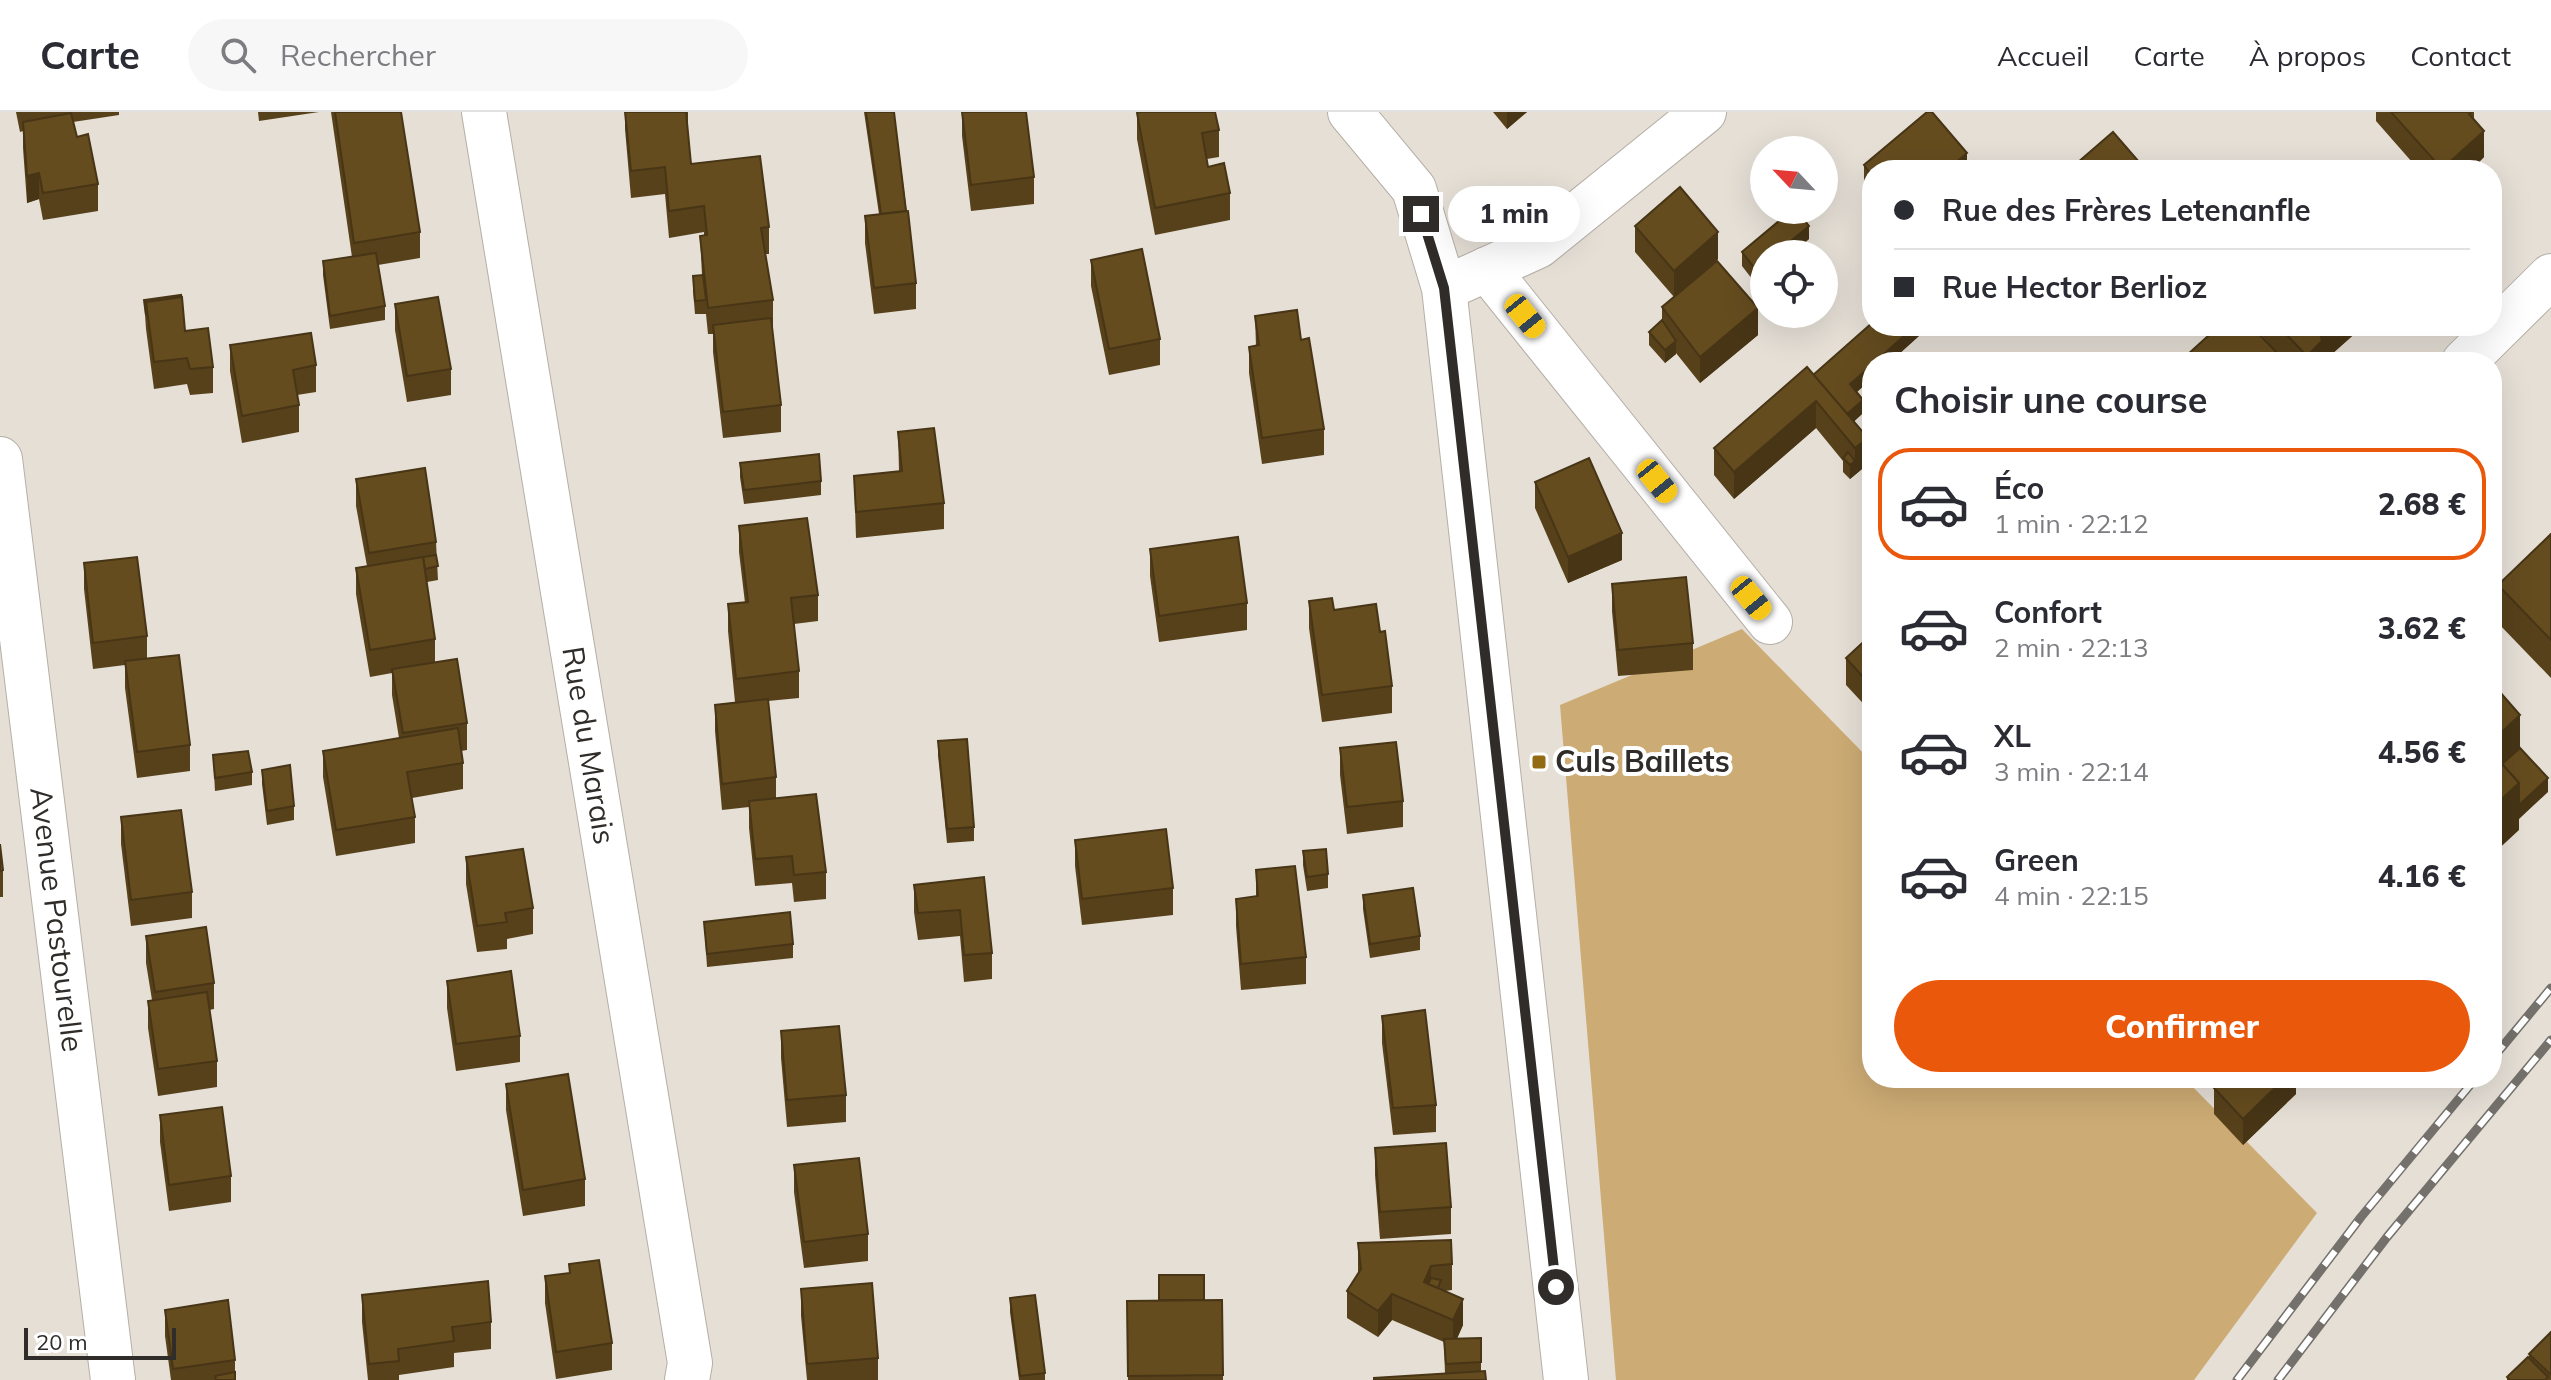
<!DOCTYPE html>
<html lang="fr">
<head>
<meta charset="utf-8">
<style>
	:root { --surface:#fff; --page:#f7f7f7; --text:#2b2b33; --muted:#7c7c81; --line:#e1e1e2; --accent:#ea580c }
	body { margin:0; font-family:Mulish,sans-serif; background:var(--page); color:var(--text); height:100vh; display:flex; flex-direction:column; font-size:30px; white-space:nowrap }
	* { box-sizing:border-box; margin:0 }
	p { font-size:26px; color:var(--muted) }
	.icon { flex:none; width:44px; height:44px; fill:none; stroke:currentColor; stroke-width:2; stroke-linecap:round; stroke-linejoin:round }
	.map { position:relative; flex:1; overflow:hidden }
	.panel { position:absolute; left:1862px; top:240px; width:640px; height:736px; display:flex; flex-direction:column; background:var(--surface); border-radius:32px; box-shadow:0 8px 32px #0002 }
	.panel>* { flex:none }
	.banner { position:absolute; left:1862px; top:48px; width:640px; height:176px; border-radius:32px; box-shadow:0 8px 32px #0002; display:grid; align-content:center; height:176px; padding:0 32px; background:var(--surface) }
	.needle { width:52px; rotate:296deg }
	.buttons { position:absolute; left:1750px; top:24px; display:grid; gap:16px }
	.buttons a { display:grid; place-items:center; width:88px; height:88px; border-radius:50%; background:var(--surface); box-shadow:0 8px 32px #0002; font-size:40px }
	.scale { position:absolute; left:24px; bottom:20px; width:152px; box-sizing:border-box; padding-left:8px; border:4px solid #2f2c29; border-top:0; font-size:22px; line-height:28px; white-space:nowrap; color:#2f2c29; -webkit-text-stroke:6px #fff; paint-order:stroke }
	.end { position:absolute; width:36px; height:36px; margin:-18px; border:10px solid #2f2c29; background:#fff; box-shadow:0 0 0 4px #fff }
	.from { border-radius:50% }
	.bubble { position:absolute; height:56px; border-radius:28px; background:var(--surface); box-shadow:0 8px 32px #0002; font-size:26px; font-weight:800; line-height:56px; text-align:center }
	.car { position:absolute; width:24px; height:48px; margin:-24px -12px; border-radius:10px; box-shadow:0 0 6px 2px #0007; background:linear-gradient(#f5c518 24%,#345 0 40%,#f5c518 0 76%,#345 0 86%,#f5c518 0) }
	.banner b { display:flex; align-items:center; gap:28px; height:76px; font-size:30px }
	.banner b+b { border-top:2px solid var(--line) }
	.banner i { width:20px; height:20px; background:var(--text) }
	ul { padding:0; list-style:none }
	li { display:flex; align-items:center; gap:24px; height:112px; margin:0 16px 12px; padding:0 16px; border:4px solid transparent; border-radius:32px }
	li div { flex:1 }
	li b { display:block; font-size:30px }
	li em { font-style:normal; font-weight:800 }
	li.on { border-color:var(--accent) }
	li>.icon { width:72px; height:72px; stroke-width:1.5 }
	h2 { padding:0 32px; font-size:36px; line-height:96px }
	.button { display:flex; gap:16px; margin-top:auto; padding:16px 32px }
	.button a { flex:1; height:92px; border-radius:48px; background:var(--accent); color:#fff; font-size:32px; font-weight:800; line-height:92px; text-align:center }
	header { display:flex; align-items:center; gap:48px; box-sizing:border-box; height:112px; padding:0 40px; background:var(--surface); border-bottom:2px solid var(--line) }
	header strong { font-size:38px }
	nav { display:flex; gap:44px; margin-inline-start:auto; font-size:28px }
	.search { width:560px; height:72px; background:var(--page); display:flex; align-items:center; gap:20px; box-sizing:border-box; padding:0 28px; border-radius:44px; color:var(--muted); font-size:30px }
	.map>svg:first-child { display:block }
	.green { fill:#ccab74 }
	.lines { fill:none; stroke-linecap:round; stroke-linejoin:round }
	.minor-casing { stroke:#b5afa6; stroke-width:46 }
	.minor { stroke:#fff; stroke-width:44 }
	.rail-casing { stroke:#74706b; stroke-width:9 }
	.rail { stroke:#fff; stroke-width:6; stroke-dasharray:18; stroke-linecap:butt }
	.wall { fill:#57411b }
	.shaded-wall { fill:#473516 }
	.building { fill:#654c1f; stroke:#473516; stroke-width:2 }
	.route { stroke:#2f2c29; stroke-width:10 }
	.poi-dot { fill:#936b14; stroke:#fff; stroke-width:3 }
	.labels { text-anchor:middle; stroke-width:8; stroke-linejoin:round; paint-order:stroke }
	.street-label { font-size:30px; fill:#2f2c29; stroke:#fff }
	.poi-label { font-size:30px; font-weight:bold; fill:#2f2c29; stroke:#fff; text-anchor:start }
</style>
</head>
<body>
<header>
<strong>Carte</strong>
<div class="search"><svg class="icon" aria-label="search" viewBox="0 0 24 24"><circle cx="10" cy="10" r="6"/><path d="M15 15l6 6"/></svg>Rechercher</div>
<nav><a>Accueil</a><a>Carte</a><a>À propos</a><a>Contact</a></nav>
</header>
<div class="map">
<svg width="2551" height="1268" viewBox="0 0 2551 1268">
	<rect width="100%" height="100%" fill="#e5dfd6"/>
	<!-- green -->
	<polygon class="green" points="1742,517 1872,650 1872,966 2184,966 2317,1101 2194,1268 1616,1268 1560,593"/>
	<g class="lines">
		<defs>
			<g id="minor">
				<path id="s1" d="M 484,0 L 690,1251 L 687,1268"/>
				<polyline points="1350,0 1414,77 1444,176 1566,1268"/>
				<polyline points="1487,157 1770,510"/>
				<polyline points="1461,169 1538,134 1704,0"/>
				<polyline points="2464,250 2551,164"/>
				<path id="s2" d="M 0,347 L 113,1268"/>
			</g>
		</defs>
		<!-- minor casing -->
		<use href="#minor" class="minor-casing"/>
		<!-- minor -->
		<use href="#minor" class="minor"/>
		<defs>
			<g id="rail">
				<polyline points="2492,947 2551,876"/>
				<polyline points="2237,1268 2361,1105 2476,966"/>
				<polyline points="2278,1268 2387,1125 2551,928"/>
			</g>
		</defs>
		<!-- rail casing -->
		<use href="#rail" class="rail-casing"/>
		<!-- rail -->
		<use href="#rail" class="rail"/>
	</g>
	<!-- wall -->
	<g class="wall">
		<polygon points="16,0 119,0 119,3 73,10 77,25 98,72 98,99 43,108 39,87 27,91 23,36 23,19 20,20"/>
		<polygon points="258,0 319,0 259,9"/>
		<polygon points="331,0 401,0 420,120 420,146 378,153 385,194 385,208 330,217 323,163 323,149 352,145"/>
		<polygon points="625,0 688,0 688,10 687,10 691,52 769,115 769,142 765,142 773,188 773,215 772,215 781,293 781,320 723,326 713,240 713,222 708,222 706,202 695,202 693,178 693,164 702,163 700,124 704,123 704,120 669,126 665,82 631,86 625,17"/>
		<polygon points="864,0 894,0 916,171 916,197 874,202 865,131 865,104 879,102"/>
		<polygon points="962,0 1034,65 1034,92 971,99 962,24"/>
		<polygon points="1493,0 1527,0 1507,17"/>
		<polygon points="2376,0 2474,0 2474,7 2484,45 2471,58 2419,58 2376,9"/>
		<polygon points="1137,1 1219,18 1219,45 1207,47 1208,55 1230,81 1230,108 1155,123 1137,27"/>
		<polygon points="1864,53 1967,54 1872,58 1872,90 1864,80"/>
		<polygon points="1635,114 1718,147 1685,176 1758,223 1700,271 1676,241 1676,242 1665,251 1649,233 1649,220 1662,208 1662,195 1674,185 1635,140"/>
		<polygon points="1809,127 1791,142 1764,142 1756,172 1742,154 1742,140"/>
		<polygon points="1091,148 1160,227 1160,253 1109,263 1091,174"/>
		<polygon points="144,188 185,219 213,255 213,281 190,283 187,272 154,277 146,217"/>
		<polygon points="395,192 451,257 451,283 407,290 395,218"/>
		<polygon points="1255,204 1301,228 1324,317 1324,343 1262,352 1249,261 1249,235 1256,234"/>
		<polygon points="1872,214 1930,214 1857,280 1863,301 1854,309 1868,352 1850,367 1843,360 1843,349 1816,316 1734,387 1714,363 1714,336 1813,263"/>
		<polygon points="2259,214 2360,214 2360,217 2323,250 2286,250 2259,221"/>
		<polygon points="230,233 316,253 316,280 297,283 299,293 299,320 242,331 230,259"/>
		<polygon points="898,320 944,391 944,417 856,426 854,364 899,359"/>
		<polygon points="740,351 821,369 821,383 744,392 740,365"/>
		<polygon points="356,367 436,430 438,468 427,470 435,527 435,550 467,611 467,638 461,639 463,651 463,677 412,686 415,705 415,731 336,744 323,665 323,639 399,626 392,583 392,561 370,565 356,482 356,456 367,454 356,394"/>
		<polygon points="1535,370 1622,448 1568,471 1535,396"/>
		<polygon points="739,414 818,483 818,509 794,512 799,559 799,586 768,589 776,665 776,686 826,760 826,787 794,790 792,771 755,774 749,716 749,695 722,698 715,619 715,593 735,590 728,519 728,492 745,491 739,440"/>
		<polygon points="2551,422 2551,566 2498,511 2498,473"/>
		<polygon points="1150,437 1247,491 1247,518 1159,530 1150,464"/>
		<polygon points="84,451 147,524 147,546 190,633 190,659 137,666 125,576 125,553 93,557 84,477"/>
		<polygon points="1612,472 1693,531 1693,558 1618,564 1612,499"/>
		<polygon points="1309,489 1334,498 1380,520 1392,574 1392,601 1322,610 1309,516"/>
		<polygon points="1872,522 1872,601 1846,573 1846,546"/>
		<polygon points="938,629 974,715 974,729 947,731 938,643"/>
		<polygon points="1340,636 1403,689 1403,715 1347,722 1340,663"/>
		<polygon points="213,643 252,660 252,673 215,679"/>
		<polygon points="262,658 294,694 294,708 267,713 262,672"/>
		<polygon points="121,705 192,780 192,806 131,814 121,732"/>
		<polygon points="1075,728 1173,776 1173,803 1082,813 1075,754"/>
		<polygon points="0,732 3,758 3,785 0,785"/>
		<polygon points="1303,739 1328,762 1328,776 1307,779 1303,753"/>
		<polygon points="466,745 533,796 533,822 507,827 507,837 477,840 466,772"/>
		<polygon points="1256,758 1306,845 1306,872 1241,878 1236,814 1236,787 1256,784"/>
		<polygon points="984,765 992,841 992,867 964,870 960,824 918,828 914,800 914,773"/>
		<polygon points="1363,783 1420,824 1420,838 1370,846 1363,797"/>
		<polygon points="704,810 793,832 793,846 707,855"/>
		<polygon points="146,824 214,871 214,897 209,898 217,949 217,975 158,984 148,916 148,889 152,888 146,851"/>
		<polygon points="447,869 520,924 520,950 456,959 447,896"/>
		<polygon points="1382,904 1436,993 1436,1020 1393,1023 1382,931"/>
		<polygon points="781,919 846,983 846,1010 787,1015 781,946"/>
		<polygon points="2296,966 2296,982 2243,1033 2214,1002 2214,976"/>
		<polygon points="506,972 585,1067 585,1094 523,1104 506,998"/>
		<polygon points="160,1003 231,1064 231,1090 169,1099 160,1030"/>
		<polygon points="1375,1036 1451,1095 1451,1122 1380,1127 1375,1063"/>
		<polygon points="794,1053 868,1122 868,1149 804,1156 794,1080"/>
		<polygon points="1358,1131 1452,1152 1452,1178 1445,1179 1463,1213 1457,1227 1481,1226 1481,1259 1445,1262 1444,1230 1392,1208 1378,1225 1347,1206 1347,1179 1358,1162"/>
		<polygon points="545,1164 612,1231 612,1258 556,1267 545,1191"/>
		<polygon points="801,1177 878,1246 878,1268 807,1268 801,1204"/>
		<polygon points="362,1183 491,1210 491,1237 454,1241 454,1255 399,1263 399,1268 368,1268 362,1210"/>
		<polygon points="1010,1186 1045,1261 1045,1268 1019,1268 1010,1200"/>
		<polygon points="1222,1188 1223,1268 1128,1268 1127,1189"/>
		<polygon points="165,1198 235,1248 235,1268 171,1268 165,1224"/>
		<polygon points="2551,1220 2551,1268 2507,1268 2507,1265 2529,1246 2529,1242"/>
	</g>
	<!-- shaded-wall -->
	<g class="shaded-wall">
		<polygon points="1507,0 1527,0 1507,17"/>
		<polygon points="2484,19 2484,45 2471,58 2442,58"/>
		<polygon points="1967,41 1967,58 1947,58"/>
		<polygon points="39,61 39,87 27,91 27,64"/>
		<polygon points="1809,114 1809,127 1791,142 1775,142"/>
		<polygon points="1718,120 1718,147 1674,186 1674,159"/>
		<polygon points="1764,151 1764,165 1756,172 1756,158"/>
		<polygon points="1758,196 1758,223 1700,271 1700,245"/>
		<polygon points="1915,214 1930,214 1890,250 1875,250"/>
		<polygon points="2334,214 2360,214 2360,217 2323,250 2307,250 2307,244 2321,225"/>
		<polygon points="1676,229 1676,242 1665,251 1665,238"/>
		<polygon points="1872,253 1872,266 1850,286 1850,272"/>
		<polygon points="1863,288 1863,301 1842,321 1842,307"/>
		<polygon points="1816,289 1816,316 1734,387 1734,360"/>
		<polygon points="1868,326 1868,352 1850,367 1850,353 1855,349 1855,336"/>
		<polygon points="1622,421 1622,448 1568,471 1568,445"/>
		<polygon points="2520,603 2520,649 2492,674 2492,629"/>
		<polygon points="2548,666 2548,680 2519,707 2519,718 2492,743 2492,696 2519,671"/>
		<polygon points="2285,966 2296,966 2296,982 2243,1033 2243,1007"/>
		<polygon points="1431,1154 1431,1180 1424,1183 1424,1197 1424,1170"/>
		<polygon points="1392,1182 1392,1208 1378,1225 1378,1199"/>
		<polygon points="1463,1187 1463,1213 1453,1234 1453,1208"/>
	</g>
	<!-- building -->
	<g class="building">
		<polygon points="335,0 401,0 420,120 354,131"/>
		<polygon points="625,0 686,0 691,52 760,44 769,115 761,116 773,188 708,196 700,124 707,123 704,94 669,99 665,55 631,59"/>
		<polygon points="866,0 894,0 906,99 881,102"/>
		<polygon points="962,0 1026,0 1034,65 971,73"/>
		<polygon points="1140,0 1215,0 1219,18 1202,21 1208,55 1224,51 1230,81 1155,96 1137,1"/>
		<polygon points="1927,0 1932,0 1967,41 1947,58 1872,58 1872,64 1864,53"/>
		<polygon points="2391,0 2471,0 2469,2 2484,19 2442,57"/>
		<polygon points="71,1 77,25 88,22 98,72 43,81 39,61 27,64 23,10"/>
		<polygon points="2113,20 2146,58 2069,58"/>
		<polygon points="1680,75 1718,120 1674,159 1635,114"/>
		<polygon points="1792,98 1797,98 1809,114 1775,142 1764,142 1764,151 1756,158 1742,140"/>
		<polygon points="908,99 916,171 874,176 865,104"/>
		<polygon points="1142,137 1160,227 1109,237 1091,148"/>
		<polygon points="376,141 385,194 330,204 323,149"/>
		<polygon points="1717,149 1758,196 1700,245 1662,195"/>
		<polygon points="703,163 706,188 695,189 693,164"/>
		<polygon points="181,183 181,185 146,190 146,203 144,188"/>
		<polygon points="182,185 185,219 208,216 213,255 190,257 187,246 154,250 146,190"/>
		<polygon points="438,185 451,257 407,264 395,192"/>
		<polygon points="1297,198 1301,228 1309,226 1324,317 1262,326 1249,235 1259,233 1255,204"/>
		<polygon points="771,206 781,293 723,300 713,213"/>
		<polygon points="1662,208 1676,229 1665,238 1649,220"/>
		<polygon points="1872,211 1872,214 1915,214 1875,250 1872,250 1872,253 1850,272 1863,288 1847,302 1813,263"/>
		<polygon points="2219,214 2251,214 2286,250 2193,250 2187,243"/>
		<polygon points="2278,214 2334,214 2321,225 2322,229 2307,244"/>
		<polygon points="311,221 316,253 293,258 299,293 242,304 230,233"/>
		<polygon points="1807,255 1868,326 1855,336 1816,289 1734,360 1714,336"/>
		<polygon points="934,316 944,391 856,400 854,364 902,359 898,320"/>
		<polygon points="1848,340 1855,349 1850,353 1843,346"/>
		<polygon points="819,342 821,369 744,378 740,351"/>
		<polygon points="1589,346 1622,421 1568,445 1535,370"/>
		<polygon points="425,356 436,430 369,441 356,367"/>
		<polygon points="807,406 818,483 791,486 799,559 736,567 728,492 748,490 739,414"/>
		<polygon points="2551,422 2551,528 2498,473"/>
		<polygon points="1238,425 1247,491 1159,504 1150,437"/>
		<polygon points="436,443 438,454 425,457 423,445"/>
		<polygon points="137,445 147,524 93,531 84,451"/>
		<polygon points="423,445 435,527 370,538 356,456"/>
		<polygon points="1686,465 1693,531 1618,538 1612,472"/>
		<polygon points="1332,486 1334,498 1376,492 1380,520 1385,519 1392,574 1322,583 1309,489"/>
		<polygon points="1872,522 1872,575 1846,546"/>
		<polygon points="179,543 190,633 137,640 125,549"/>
		<polygon points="457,547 467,611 403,621 392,557"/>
		<polygon points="2492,571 2520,603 2492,629"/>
		<polygon points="768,587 776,665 722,672 715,593"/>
		<polygon points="458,616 463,651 407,660 415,705 336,718 323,639"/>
		<polygon points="967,627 974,715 947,717 938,629"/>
		<polygon points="1396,630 1403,689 1347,695 1340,636"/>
		<polygon points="2520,636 2548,666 2519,693 2519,671 2502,652"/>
		<polygon points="248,639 252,660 215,666 213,643"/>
		<polygon points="2492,641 2519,671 2492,696"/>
		<polygon points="290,653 294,694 267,699 262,658"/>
		<polygon points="816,682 826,760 794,763 792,744 755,747 749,689"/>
		<polygon points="181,698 192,780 131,788 121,705"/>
		<polygon points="1166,717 1173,776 1082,787 1075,728"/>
		<polygon points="0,732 3,758 0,759"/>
		<polygon points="523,737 533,796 505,801 507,810 477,814 466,745"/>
		<polygon points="1326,737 1328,762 1307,765 1303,739"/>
		<polygon points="1295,754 1306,845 1241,852 1236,787 1258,784 1256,758"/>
		<polygon points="984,765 992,841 964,843 960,798 918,801 914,773"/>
		<polygon points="1413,776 1420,824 1370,832 1363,783"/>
		<polygon points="790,800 793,832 707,842 704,810"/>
		<polygon points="206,815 214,871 155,880 146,824"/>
		<polygon points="511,859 520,924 456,932 447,869"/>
		<polygon points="207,880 217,949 158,957 148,889"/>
		<polygon points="1425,898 1436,993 1393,996 1382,904"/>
		<polygon points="839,914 846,983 787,988 781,919"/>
		<polygon points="568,962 585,1067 523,1078 506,972"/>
		<polygon points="2224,966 2285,966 2243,1007 2214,976"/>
		<polygon points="222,995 231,1064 169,1073 160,1003"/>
		<polygon points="1446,1031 1451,1095 1380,1100 1375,1036"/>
		<polygon points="859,1046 868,1122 804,1130 794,1053"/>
		<polygon points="1451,1128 1452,1152 1431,1154 1424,1170 1463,1187 1453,1208 1392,1182 1378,1199 1347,1179 1361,1157 1358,1131"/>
		<polygon points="599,1148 612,1231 556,1240 545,1164 570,1161 569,1152"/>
		<rect x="1159" y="1163" width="45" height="25"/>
		<polygon points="1431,1166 1441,1168 1438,1176 1428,1172"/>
		<polygon points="488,1169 491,1210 452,1215 454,1229 398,1237 399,1249 369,1252 362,1183"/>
		<polygon points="872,1171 878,1246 807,1252 801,1177"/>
		<polygon points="1035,1183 1045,1261 1020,1264 1010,1186"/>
		<polygon points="228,1188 235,1248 173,1257 165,1198"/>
		<polygon points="1222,1188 1223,1263 1128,1264 1127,1189"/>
		<polygon points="2551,1220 2551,1262 2550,1262 2529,1242"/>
		<polygon points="1481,1226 1481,1250 1446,1252 1444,1227"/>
		<polygon points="2528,1245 2548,1265 2545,1268 2510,1268 2507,1265"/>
		<polygon points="1485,1259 1486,1268 1374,1268 1374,1266"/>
		<polygon points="235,1260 235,1268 216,1268 215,1264"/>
	</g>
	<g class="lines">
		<!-- route -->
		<polyline class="route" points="1421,102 1444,176 1556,1175"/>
	</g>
	<!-- markers -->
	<rect class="poi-dot" x="1531" y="642" width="16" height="16" rx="4"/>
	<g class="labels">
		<!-- street labels -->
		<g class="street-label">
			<text dy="10" stroke="none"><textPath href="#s1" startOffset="642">Rue du Marais</textPath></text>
			<text dy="10" stroke="none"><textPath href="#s2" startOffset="464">Avenue Pastourelle</textPath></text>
		</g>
		<!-- poi labels -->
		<g class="poi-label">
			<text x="1555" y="660">Culs Baillets</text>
		</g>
	</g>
</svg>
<div class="buttons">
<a><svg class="needle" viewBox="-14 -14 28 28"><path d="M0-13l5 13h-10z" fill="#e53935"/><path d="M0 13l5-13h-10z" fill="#7c7c81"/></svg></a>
<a><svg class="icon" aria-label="locate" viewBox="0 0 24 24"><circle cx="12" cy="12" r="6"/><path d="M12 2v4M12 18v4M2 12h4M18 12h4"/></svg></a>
</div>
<div class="scale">20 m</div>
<i class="end from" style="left:1556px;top:1175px"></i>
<i class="end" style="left:1421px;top:102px"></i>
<div class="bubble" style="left:1448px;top:74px;width:132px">1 min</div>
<i class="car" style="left:1525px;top:204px;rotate:141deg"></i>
<i class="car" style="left:1657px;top:369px;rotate:141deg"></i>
<i class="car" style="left:1751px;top:486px;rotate:141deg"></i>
<div class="banner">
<b><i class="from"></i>Rue des Frères Letenanfle</b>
<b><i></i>Rue Hector Berlioz</b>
</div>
<section class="panel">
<h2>Choisir une course</h2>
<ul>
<li class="on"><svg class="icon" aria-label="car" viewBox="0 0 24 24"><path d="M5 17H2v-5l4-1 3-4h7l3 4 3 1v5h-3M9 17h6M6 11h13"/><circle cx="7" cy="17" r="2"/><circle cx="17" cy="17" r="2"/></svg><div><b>Éco</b><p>1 min · 22:12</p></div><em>2.68 €</em></li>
<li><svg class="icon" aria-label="car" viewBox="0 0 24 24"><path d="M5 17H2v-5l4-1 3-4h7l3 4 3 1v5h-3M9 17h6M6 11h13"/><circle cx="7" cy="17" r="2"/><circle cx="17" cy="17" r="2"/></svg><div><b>Confort</b><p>2 min · 22:13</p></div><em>3.62 €</em></li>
<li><svg class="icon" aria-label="car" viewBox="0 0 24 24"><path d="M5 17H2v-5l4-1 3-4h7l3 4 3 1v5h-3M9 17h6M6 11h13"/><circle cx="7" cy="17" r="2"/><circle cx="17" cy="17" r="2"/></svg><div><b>XL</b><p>3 min · 22:14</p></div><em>4.56 €</em></li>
<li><svg class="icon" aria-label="car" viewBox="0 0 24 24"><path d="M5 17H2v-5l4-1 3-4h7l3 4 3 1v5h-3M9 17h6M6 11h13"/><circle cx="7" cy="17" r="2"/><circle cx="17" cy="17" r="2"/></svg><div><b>Green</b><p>4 min · 22:15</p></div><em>4.16 €</em></li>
</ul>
<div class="button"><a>Confirmer</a></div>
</section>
</div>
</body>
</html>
